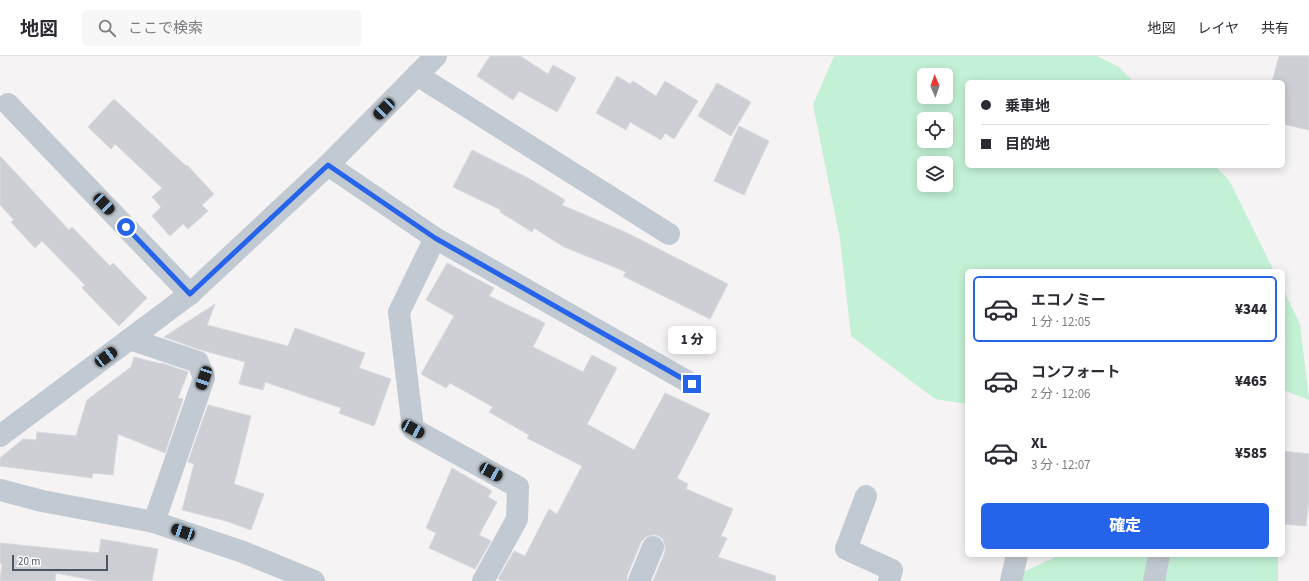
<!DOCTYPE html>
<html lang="ja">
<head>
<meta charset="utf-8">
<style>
	:root { --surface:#fff; --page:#f7f7f7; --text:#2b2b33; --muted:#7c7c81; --line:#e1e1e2; --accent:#2563eb }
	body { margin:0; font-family:"Source Sans 3","Noto Sans JP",sans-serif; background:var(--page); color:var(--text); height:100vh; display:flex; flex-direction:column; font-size:15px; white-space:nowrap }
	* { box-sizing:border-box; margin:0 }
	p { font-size:13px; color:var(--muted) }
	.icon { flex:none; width:22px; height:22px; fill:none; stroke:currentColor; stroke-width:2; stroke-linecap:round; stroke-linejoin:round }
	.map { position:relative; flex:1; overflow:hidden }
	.sheet { position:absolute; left:965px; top:213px; width:320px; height:288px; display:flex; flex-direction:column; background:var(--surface); border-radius:6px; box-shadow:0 2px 10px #0003 }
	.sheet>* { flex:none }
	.hud { position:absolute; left:965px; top:24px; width:320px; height:88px; border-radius:6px; box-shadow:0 2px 10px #0003; display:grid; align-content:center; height:88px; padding:0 16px; background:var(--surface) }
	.needle { width:26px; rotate:358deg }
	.controls { position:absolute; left:917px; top:12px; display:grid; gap:8px }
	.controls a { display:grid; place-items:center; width:36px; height:36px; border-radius:6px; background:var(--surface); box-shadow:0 2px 10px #0003; font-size:20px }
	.scale { position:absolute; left:12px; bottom:10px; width:96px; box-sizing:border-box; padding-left:4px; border:2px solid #4a5661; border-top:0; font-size:11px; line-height:14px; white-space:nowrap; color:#4a5661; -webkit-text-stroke:3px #fff; paint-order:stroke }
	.end { position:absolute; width:18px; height:18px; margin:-9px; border:5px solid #2563eb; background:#fff; box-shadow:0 0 0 2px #fff }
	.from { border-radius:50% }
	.bubble { position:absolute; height:28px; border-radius:6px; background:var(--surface); box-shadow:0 2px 10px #0003; font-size:13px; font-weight:800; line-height:28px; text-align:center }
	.car { position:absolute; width:12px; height:24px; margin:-12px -6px; border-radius:5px; box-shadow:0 0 3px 1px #0007; background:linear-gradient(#222 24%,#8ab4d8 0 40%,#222 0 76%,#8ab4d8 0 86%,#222 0) }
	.hud b { display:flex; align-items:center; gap:14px; height:38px; font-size:15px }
	.hud b+b { border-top:1px solid var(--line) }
	.hud i { width:10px; height:10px; background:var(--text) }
	ul { padding:7px 0 0; list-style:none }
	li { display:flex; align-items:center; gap:12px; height:66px; margin:0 8px 6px; padding:0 8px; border:2px solid transparent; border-radius:6px }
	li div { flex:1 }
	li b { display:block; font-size:15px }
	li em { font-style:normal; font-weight:800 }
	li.selected { border-color:var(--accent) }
	li>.icon { width:36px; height:36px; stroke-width:1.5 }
	.button { display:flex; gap:8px; margin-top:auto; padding:8px 16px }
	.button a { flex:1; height:46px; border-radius:6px; background:var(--accent); color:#fff; font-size:16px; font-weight:800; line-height:46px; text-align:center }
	header { display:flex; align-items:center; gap:24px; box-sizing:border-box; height:56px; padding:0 20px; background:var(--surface); border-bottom:1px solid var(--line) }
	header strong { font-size:19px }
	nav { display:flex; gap:22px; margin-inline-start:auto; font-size:14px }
	.search { width:280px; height:36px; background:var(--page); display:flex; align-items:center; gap:10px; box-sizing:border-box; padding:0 14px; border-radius:6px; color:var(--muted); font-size:15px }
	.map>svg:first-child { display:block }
	.green { fill:#c3f1d5; fill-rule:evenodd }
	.building { fill:#cdcfd5; stroke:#d7d9de }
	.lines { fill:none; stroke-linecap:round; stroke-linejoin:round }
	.minor { stroke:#c1cad2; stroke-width:22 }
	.route { stroke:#2563eb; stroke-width:5 }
</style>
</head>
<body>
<header>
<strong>地図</strong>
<div class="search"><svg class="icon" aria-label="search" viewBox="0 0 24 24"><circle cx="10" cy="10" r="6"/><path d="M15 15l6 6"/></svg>ここで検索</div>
<nav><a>地図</a><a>レイヤ</a><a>共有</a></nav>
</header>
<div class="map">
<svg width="1309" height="525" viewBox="0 0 1309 525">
	<rect width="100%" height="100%" fill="#f5f3f3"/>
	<!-- green -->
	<g class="green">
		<path d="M 834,0 L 1097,0 L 1119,11 L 1134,26 L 967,26 L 967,110 L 1215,110 L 1229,124 L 1274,215 L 967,215 L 967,348 L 935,343 L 851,280 L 840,183 L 813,49 ZM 924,19 L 946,19 L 946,41 L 924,41 ZM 924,63 L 946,63 L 946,85 L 924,85 ZM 924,107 L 946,107 L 946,129 L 924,129 Z"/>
		<polygon points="1283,233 1300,268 1309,344 1283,334"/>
		<polygon points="1060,499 1278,499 1278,525 1021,525 1023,516"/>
	</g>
	<!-- building -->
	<g class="building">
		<polygon points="490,0 520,0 548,18 553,9 576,22 557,56 519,35 513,44 477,20"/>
		<polygon points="1279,0 1309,0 1309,74 1283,68 1283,26 1272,26"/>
		<polygon points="617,20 630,28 633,25 656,40 665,25 698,45 674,83 665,77 661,84 630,66 626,74 596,57"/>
		<polygon points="717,27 751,46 731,80 698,60"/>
		<polygon points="114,43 186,110 187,109 214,138 202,149 208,155 188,173 183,168 170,180 152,160 161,151 152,141 162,132 115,88 111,93 88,71"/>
		<polygon points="739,70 769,85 744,139 714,125"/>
		<polygon points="472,94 528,122 565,144 562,149 625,176 728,228 710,263 623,220 626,216 564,191 534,172 532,176 500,156 501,154 453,131"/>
		<polygon points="0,100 69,174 72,171 110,210 113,207 147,242 119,270 82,232 85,229 42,185 35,192 11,166 14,164 0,149"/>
		<polygon points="447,207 494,232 489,240 545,267 533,291 583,316 592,299 617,312 587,368 634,394 665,337 710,358 677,422 688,428 686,433 733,453 721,480 727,482 718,501 776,520 775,525 653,525 665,496 665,490 663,483 657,479 652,479 646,481 641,486 627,520 627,525 502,525 498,523 514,495 525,500 549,453 557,458 582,410 527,382 529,379 489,356 493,351 450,327 446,332 421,318 454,260 426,244"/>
		<polygon points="215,248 207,269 288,290 295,272 365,297 359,312 391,323 374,370 339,357 341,352 265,326 263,334 239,328 245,306 198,293 164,281"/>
		<polygon points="134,301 162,308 162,307 188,316 178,342 183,343 165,397 118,378 113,419 93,417 92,422 0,410 0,402 23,383 36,384 37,376 76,380 87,344 131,311"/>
		<polygon points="208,349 251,360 234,428 264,438 251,474 226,465 182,454 194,408 188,406"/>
		<polygon points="1283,395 1309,398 1309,443 1306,470 1283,468"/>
		<polygon points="452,412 492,435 488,441 497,446 479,479 491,485 475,513 429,492 436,477 426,472"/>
		<polygon points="101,483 158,493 152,525 97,525 56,517 55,525 0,525 2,508 0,507 0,487 99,497"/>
	</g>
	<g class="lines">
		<!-- minor -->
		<g class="minor">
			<polyline points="417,19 669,178"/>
			<polyline points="8,48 190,238"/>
			<polyline points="328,109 435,182 692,328"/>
			<polyline points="435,182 399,256 413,373 518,431 517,463 483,525"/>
			<polyline points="130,283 198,306 204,322 154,466"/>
			<polyline points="0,380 190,238 328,109 436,0"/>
			<polyline points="0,434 42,445 154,466 243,496 314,525"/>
			<polyline points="866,440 846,493 892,514 889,525"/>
			<polyline points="639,525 653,491"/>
			<polyline points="1011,525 1017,499"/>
			<polyline points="1154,525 1159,499"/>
		</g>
	</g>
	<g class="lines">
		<!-- route -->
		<polyline class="route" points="126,171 190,238 328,109 435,182 692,328"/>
	</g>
</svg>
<div class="controls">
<a><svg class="needle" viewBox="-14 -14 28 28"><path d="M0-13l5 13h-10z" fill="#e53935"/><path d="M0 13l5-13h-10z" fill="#7c7c81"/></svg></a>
<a><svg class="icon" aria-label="locate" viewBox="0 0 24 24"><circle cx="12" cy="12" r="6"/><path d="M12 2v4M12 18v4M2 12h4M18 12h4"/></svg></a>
<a><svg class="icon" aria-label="layers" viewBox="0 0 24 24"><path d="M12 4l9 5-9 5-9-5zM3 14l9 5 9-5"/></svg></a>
</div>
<div class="scale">20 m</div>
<i class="end from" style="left:126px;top:171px"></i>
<i class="end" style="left:692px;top:328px"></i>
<div class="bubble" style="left:668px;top:270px;width:48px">1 分</div>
<i class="car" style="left:384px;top:53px;rotate:225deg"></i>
<i class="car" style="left:104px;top:148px;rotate:136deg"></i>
<i class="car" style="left:106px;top:301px;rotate:53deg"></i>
<i class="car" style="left:204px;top:322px;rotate:199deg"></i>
<i class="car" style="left:413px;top:373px;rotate:119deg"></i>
<i class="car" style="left:491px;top:416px;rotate:119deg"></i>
<i class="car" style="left:183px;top:476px;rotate:289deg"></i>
<div class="hud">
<b><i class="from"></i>乗車地</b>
<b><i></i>目的地</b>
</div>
<section class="sheet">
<ul>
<li class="selected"><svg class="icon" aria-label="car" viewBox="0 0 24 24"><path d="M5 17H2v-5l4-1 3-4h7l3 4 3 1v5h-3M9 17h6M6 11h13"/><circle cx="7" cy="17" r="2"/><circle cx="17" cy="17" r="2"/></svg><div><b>エコノミー</b><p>1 分 · 12:05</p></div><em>¥344</em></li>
<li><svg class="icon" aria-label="car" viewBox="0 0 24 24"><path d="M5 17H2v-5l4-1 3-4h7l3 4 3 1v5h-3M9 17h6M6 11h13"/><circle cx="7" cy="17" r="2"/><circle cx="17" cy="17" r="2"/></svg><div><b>コンフォート</b><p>2 分 · 12:06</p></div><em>¥465</em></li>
<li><svg class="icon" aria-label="car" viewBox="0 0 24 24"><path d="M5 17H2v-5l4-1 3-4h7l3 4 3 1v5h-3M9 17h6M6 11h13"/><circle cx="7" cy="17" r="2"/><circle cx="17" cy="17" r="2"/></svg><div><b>XL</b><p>3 分 · 12:07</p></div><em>¥585</em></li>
</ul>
<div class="button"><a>確定</a></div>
</section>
</div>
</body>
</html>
